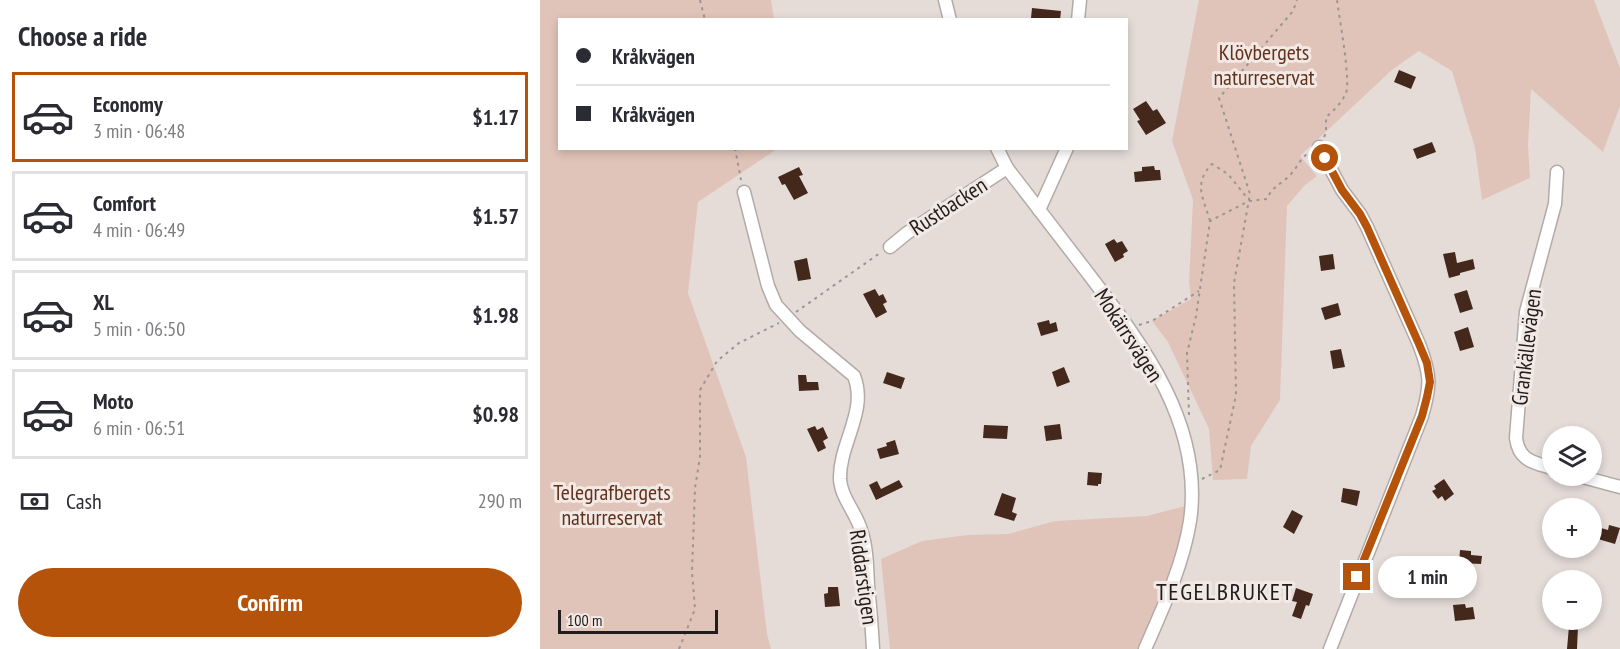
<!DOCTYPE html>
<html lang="en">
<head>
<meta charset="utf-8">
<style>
	:root { --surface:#fff; --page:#f7f7f7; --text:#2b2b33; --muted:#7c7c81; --line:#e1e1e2; --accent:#b45309 }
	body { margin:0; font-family:"PT Sans Narrow",sans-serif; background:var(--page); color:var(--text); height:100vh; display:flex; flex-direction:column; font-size:22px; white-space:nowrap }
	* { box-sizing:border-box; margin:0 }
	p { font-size:20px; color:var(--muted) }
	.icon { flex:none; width:33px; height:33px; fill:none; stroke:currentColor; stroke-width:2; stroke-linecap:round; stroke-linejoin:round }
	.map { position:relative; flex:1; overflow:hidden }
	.panel { display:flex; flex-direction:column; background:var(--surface); width:540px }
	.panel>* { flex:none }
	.top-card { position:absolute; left:18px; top:18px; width:570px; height:132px; border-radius:0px; box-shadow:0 3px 9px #0003; display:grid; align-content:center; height:132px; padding:0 18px; background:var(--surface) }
	.controls { position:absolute; left:1002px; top:426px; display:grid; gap:12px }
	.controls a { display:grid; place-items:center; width:60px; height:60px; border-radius:50%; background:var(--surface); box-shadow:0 3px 9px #0003; font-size:30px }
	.scale { position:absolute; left:18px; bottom:15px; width:160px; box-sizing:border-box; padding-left:6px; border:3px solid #211d1c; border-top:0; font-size:16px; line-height:21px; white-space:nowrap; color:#211d1c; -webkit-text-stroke:4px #f2e9e5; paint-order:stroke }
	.end { position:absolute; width:27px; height:27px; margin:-14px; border:8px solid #b45309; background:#fff; box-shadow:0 0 0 3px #fff }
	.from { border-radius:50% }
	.bubble { position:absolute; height:42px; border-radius:21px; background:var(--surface); box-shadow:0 3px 9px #0003; font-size:20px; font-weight:600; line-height:42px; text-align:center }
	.top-card b { display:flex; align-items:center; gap:21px; height:57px; font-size:22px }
	.top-card b+b { border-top:2px solid var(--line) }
	.top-card i { width:15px; height:15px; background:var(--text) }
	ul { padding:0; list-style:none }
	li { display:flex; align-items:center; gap:18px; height:90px; margin:0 12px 9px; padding:0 6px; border:3px solid var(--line); border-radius:0px }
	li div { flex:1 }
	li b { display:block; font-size:22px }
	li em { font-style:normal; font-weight:600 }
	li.active { border-color:var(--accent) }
	li>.icon { width:54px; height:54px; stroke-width:1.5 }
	h2 { padding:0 18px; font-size:27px; line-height:72px }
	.pay { display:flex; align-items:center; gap:15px; height:66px; padding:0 18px; font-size:22px }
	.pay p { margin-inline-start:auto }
	.primary-button { display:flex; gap:12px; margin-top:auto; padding:12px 18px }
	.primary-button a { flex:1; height:69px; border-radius:36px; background:var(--accent); color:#fff; font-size:24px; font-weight:600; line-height:69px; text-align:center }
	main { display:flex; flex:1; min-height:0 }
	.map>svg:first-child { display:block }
	.green { fill:#e1c4b9 }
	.building { fill:#44281c }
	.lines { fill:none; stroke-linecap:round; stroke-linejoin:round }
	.minor-casing { stroke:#b3aaa7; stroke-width:15 }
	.path { stroke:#9c9592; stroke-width:2; stroke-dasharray:3 4.5; stroke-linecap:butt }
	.minor { stroke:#fff; stroke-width:12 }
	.route { stroke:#b45309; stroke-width:8 }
	.labels { text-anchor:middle; stroke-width:6; stroke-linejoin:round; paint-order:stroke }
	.park-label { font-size:22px; fill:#62311c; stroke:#f2e9e5 }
	.street-label { font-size:22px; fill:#211d1c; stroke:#f2e9e5 }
	.neighbourhood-label { font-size:24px; letter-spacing:1.5px; fill:#211d1c; stroke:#f2e9e5 }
</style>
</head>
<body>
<main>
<section class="panel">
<h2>Choose a ride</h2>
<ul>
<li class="active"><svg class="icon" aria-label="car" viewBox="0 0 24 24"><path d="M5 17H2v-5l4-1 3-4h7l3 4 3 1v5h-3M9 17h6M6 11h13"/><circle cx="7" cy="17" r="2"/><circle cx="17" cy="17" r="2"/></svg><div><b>Economy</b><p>3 min · 06:48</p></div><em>$1.17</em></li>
<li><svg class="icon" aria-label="car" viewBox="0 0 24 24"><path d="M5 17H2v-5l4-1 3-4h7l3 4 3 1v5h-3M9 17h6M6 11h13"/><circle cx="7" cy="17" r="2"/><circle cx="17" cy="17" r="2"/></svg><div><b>Comfort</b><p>4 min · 06:49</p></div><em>$1.57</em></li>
<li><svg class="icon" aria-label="car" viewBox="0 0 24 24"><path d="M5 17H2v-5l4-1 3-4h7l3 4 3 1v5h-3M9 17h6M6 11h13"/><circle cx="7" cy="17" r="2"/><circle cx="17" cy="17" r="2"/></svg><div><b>XL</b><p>5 min · 06:50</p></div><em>$1.98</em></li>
<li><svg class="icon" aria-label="car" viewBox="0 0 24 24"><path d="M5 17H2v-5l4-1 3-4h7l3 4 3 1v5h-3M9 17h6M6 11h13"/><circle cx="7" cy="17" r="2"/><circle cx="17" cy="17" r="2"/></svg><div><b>Moto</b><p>6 min · 06:51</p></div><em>$0.98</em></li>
</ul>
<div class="pay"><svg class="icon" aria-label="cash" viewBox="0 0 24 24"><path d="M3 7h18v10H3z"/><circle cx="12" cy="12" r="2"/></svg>Cash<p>290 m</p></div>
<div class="primary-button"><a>Confirm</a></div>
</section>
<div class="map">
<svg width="1080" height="649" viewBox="0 0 1080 649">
	<rect width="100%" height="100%" fill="#e5dcd8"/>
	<!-- green -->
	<g class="green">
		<polygon points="0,0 231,0 234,19 20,20 20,148 237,149 158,202 148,293 206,457 227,634 231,649 0,649"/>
		<polygon points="659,0 1054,0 1080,68 1080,106 1063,152 991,89 988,145 990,178 942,200 935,148 912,71 879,51 853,69 760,156 777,176 764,186 747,206 740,400 711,446 707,479 673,480 669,429 628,342 612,321 651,299 649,283 653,200 632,141"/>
		<polygon points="645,506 649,507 639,555 600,649 350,649 341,559 382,541 427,535 468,534 515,521 607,516"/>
	</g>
	<!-- building -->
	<g class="building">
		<polygon points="492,8 521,11 520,20 491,18"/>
		<polygon points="859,70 876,77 871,89 854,82"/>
		<polygon points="606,101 613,111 617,109 626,123 606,135 597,121 600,120 593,109"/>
		<polygon points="892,142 896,152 877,159 873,149"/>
		<polygon points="614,166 615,170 620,170 621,180 595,182 594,172 602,171 602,167"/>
		<polygon points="259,167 263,175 259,176 268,193 254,200 245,184 242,185 238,177"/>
		<polygon points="574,239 577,243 582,241 588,251 583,254 584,257 575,262 565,244"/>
		<polygon points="915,252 917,263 933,259 935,269 920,273 920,275 909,278 903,254"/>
		<polygon points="793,254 795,269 781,271 779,256"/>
		<polygon points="267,258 271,279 258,281 254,261"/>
		<polygon points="335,289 339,296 343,294 347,302 343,304 347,312 336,318 323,294"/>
		<polygon points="927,290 933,309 920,313 914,294"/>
		<polygon points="798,303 801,315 785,320 781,308"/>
		<polygon points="509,320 510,324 516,322 518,331 501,336 497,323"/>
		<polygon points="928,327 934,347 920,351 914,332"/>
		<polygon points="801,349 805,367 793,369 790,351"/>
		<polygon points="524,367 530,382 517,387 512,372"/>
		<polygon points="347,372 365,378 361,389 343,383"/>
		<polygon points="258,375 266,375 267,382 278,382 279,390 259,391"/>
		<polygon points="520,424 522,439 506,441 504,426"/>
		<polygon points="444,425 468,426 467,439 443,438"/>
		<polygon points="275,426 277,430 283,427 288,438 283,441 286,448 278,452 267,429"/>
		<polygon points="355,440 359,454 340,459 337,449 347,446 346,443"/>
		<polygon points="548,472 562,473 561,484 558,484 558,486 547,485"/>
		<polygon points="904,479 914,494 905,501 902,496 898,499 892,491 896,489 894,486"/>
		<polygon points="359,480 363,487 336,500 329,485 337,481 341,489"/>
		<polygon points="803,488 820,491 817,506 801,502"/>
		<polygon points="462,493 476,498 472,512 477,514 474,521 454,515"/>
		<polygon points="752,510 763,516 754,534 743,527"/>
		<polygon points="1069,525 1080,528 1075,544 1058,539 1061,528 1068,530"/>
		<polygon points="920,550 931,551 931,555 942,556 941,564 919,563"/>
		<polygon points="288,587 298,587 300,606 285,607 284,594 288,593"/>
		<polygon points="756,588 773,594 769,606 766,605 761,619 752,616 757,602 752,601"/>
		<polygon points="925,604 926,608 933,607 935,619 915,621 913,605"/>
		<polygon points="1029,626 1038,626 1037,649 1027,649"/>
	</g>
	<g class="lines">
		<defs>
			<g id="minor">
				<polyline points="405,0 410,20"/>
				<polyline points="538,20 540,0"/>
				<path d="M 779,147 L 802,190 L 820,214 L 827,227 L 879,344 C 891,375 891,385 882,416 L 790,649"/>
				<path d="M 457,148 L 467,168 C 493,202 520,237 547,272 C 602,344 664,424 650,521 C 643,565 623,608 605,649"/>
				<path d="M 204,192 L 228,286 L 236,305 L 260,331 L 314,376 C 328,411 299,444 300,479 C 301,498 316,512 321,530 C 327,547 327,567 328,585 C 330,606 332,628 333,649"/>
				<polyline points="499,210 527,148"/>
				<polyline points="350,247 367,233 467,168"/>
				<path d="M 1012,468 C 993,462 979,461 976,438 L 986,312 L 1015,204 L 1017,172"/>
				<polyline points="1039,476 1080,487"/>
			</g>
		</defs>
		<!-- minor casing -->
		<use href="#minor" class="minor-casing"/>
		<!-- path -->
		<g class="path">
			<polyline points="160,0 165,20"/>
			<path d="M 784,137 L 786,133 L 786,117 C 794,111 802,102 806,93 C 811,81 799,16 797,0"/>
			<polyline points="195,148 201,180"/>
			<path d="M 670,221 C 663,197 653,184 672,164 L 688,174 L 708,199"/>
			<polyline points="256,312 340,253"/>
			<polyline points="599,325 612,321 659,291"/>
			<path d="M 649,415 L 647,353 L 656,316 L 670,221 L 709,201 L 727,199 C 733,185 741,185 751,174 C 758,166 761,157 770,152"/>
			<polyline points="662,479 680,470 696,395 694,283 710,194 679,98 753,11 757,0"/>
			<polyline points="139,649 155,609 152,572 155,488 160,457 160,390 177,361 199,343 239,323"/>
		</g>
		<!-- minor -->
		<use href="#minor" class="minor"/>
	</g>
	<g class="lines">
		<!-- route -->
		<polyline class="route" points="785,158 802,190 820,214 827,227 879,344 887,363 890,382 887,397 882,416 817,577"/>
	</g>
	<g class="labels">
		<!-- park labels -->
		<g class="park-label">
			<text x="724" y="60">Klövbergets<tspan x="724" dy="25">naturreservat</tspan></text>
			<text x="72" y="500">Telegrafbergets<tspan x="72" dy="25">naturreservat</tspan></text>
		</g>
		<!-- street labels -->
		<g class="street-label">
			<text transform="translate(408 206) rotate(-33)" y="8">Rustbacken</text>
			<text transform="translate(589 335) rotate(57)" y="8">Mokärrsvägen</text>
			<text transform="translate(986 347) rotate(-83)" y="8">Grankällevägen</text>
			<text transform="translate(324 577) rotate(82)" y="8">Riddarstigen</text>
		</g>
		<!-- neighbourhood labels -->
		<g class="neighbourhood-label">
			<text x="685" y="600">TEGELBRUKET</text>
		</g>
	</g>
</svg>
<div class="controls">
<a><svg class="icon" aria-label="layers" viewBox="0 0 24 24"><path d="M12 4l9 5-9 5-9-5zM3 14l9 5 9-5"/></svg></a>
<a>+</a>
<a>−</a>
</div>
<div class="scale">100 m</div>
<i class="end from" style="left:785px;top:158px"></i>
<i class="end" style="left:817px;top:577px"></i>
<div class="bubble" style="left:838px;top:556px;width:99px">1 min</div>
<div class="top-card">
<b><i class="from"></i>Kråkvägen</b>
<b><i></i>Kråkvägen</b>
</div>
</div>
</main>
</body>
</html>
